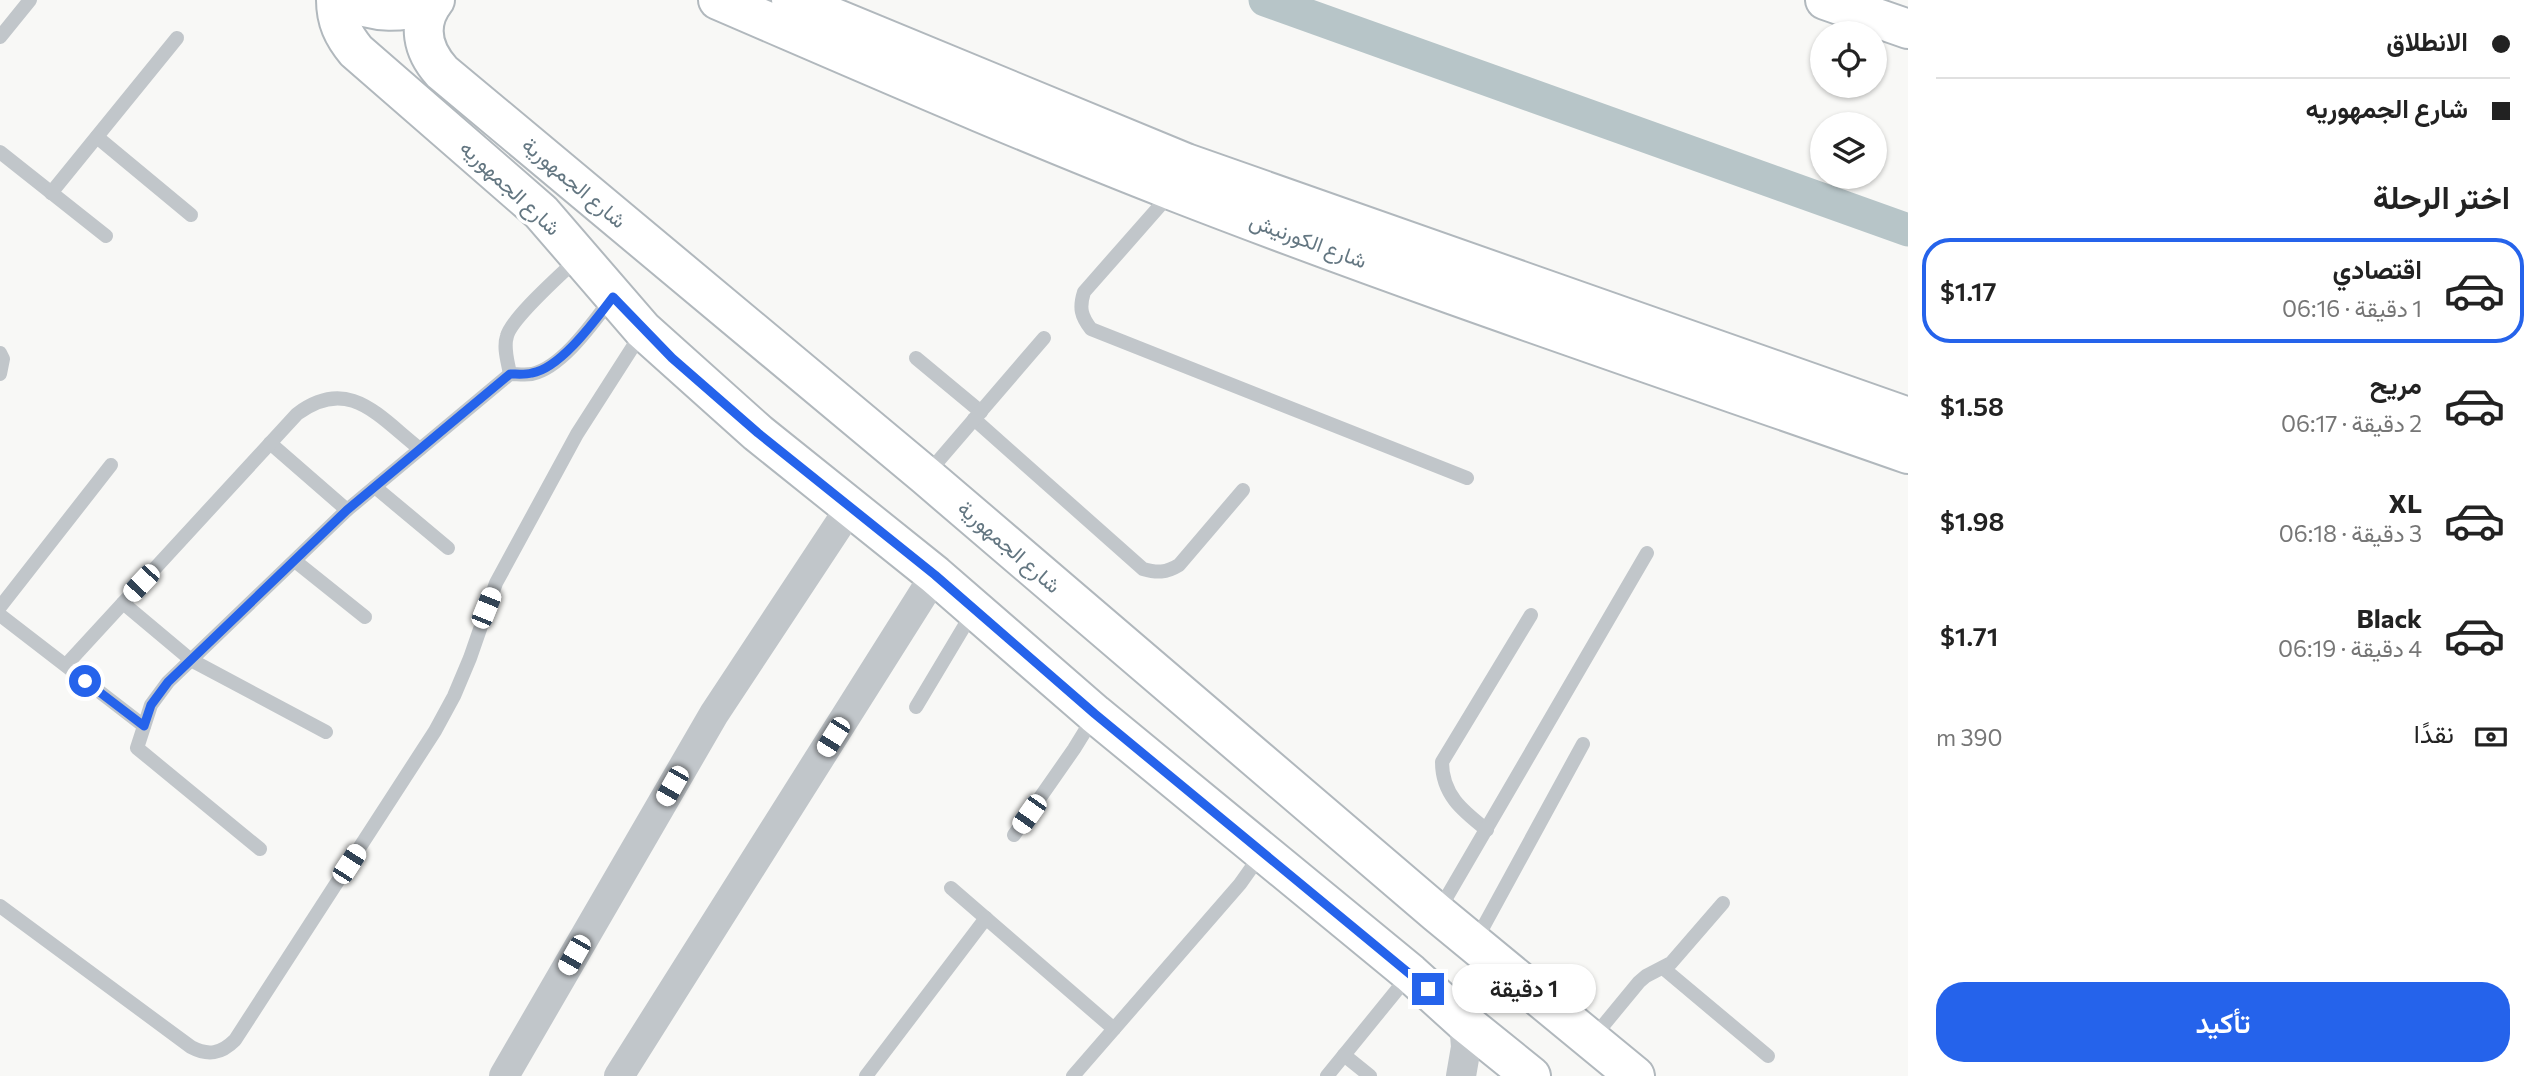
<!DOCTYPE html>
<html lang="ar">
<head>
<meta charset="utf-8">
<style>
	:root { --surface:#fff; --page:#f2f2f2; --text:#222; --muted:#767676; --line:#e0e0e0; --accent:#2563eb }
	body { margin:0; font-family:Commissioner,Vazirmatn,sans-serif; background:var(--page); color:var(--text); direction:rtl; height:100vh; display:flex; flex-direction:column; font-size:26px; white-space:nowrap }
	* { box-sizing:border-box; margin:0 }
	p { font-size:23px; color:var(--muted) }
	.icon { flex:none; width:38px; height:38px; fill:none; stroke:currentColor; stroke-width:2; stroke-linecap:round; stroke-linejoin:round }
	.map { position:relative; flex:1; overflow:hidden; direction:ltr }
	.side { display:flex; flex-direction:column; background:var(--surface); width:630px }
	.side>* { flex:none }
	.top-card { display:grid; align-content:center; height:154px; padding:0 28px; background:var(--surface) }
	.controls { position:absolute; left:1810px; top:21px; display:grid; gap:14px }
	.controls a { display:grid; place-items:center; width:77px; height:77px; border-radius:50%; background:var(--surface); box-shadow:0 2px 5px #0004; font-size:35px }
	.end { position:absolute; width:32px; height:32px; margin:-16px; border:9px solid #2563eb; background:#fff; box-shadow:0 0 0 4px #fff }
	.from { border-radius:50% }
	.bubble { position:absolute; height:49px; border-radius:24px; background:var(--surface); box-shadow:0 2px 5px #0004; font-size:23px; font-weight:600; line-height:49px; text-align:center; direction:rtl }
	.car { position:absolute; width:21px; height:42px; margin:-21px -10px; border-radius:9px; box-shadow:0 0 5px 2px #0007; background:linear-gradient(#fff 24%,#345 0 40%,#fff 0 76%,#345 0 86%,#fff 0) }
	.top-card b { display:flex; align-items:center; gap:24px; height:66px; font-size:26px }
	.top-card b+b { border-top:2px solid var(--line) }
	.top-card i { width:18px; height:18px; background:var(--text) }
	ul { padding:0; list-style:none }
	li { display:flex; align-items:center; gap:21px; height:105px; margin:0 14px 10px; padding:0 14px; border:4px solid transparent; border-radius:28px }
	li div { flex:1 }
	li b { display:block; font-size:26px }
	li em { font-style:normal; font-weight:600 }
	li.active { border-color:var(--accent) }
	li>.icon { width:63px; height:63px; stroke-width:1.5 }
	h2 { padding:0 28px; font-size:32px; line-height:84px }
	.pay { display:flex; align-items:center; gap:18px; height:77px; padding:0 28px; font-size:26px }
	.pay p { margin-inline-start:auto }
	.primary-button { display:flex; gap:14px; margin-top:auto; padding:14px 28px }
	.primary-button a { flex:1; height:80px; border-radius:28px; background:var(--accent); color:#fff; font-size:28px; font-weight:600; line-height:80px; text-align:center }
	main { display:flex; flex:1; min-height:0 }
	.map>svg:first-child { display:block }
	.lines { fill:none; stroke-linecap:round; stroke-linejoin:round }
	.canal { stroke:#b7c5c8; stroke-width:33 }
	.secondary-casing { stroke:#b1b8bd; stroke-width:42 }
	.lane { stroke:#c1c6ca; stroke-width:14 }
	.street { stroke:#c1c6ca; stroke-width:30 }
	.secondary { stroke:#fff; stroke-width:38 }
	.route { stroke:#2563eb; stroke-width:9 }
	.labels { text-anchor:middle; stroke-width:7; stroke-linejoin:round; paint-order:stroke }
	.street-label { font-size:21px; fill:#637681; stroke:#fff }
</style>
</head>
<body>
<main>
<section class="side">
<div class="top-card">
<b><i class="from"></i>الانطلاق</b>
<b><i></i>شارع الجمهوريه</b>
</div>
<h2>اختر الرحلة</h2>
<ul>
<li class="active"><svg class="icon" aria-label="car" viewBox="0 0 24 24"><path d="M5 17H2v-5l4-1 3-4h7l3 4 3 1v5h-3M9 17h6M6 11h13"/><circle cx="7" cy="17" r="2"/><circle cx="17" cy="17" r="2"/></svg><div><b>اقتصادي</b><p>1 دقيقة · 06:16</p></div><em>$1.17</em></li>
<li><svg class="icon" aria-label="car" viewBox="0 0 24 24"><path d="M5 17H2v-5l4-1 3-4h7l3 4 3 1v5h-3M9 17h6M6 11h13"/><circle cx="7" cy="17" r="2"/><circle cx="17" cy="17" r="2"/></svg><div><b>مريح</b><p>2 دقيقة · 06:17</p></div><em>$1.58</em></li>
<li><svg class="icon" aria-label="car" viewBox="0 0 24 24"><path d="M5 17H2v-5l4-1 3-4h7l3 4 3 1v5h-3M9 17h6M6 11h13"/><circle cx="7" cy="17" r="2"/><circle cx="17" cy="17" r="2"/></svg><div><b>XL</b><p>3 دقيقة · 06:18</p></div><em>$1.98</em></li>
<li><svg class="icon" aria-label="car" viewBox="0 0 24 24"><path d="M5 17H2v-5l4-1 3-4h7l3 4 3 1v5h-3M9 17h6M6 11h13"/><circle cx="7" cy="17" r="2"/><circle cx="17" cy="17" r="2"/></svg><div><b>Black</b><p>4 دقيقة · 06:19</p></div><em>$1.71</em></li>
</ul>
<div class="pay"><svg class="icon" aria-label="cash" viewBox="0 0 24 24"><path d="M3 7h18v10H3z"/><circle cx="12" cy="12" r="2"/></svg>نقدًا<p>390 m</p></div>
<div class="primary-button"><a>تأكيد</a></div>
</section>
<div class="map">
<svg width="1908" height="1076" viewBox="0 0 1908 1076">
	<rect width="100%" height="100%" fill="#f8f8f6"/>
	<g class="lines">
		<!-- canal -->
		<polyline class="canal" points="1265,0 1908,230"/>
		<defs>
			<g id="secondary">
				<path d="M 336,0 C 336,21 343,35 356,51 L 541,212 L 643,330 L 758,433 L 935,575 L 1095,714 L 1410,973 L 1464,1022 L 1531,1076"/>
				<path d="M 348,0 C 375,15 402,12 431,5"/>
				<path d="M 435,0 C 416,24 423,51 442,72 L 926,476 L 1437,913 L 1635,1076"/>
				<path d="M 718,0 C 869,65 1019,131 1173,191 C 1415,285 1663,368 1908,454"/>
				<polyline points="791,0 1186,163 1908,417"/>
				<polyline points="1825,0 1908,29"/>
			</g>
		</defs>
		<!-- secondary casing -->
		<use href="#secondary" class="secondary-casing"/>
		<!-- lane -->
		<g class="lane">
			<polyline points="0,37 30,0"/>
			<polyline points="97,137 191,215"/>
			<polyline points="0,152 106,236"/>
			<path d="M 1172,192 L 1084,292 C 1079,308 1081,316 1091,329 L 1467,478"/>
			<polyline points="51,193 177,38"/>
			<polyline points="0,353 3,359 0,374"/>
			<polyline points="916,358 981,412"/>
			<path d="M 510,374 C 508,362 503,348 507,336 C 512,317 563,273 578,258"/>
			<path d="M 974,419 L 1143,569 C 1157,573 1166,573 1179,565 L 1243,490"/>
			<polyline points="270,443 347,510"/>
			<polyline points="927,474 1044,338"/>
			<polyline points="375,487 448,548"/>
			<polyline points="295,561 365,617"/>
			<polyline points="123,603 191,660 326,732"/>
			<polyline points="0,607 111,465"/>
			<polyline points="0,615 144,726"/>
			<path d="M 66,665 L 297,414 C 349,375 379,417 420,449"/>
			<polyline points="916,707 974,610"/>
			<path d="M 1487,830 C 1463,811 1442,795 1442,762 L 1531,615"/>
			<polyline points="1014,835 1074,749 1095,715"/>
			<path d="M 260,849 L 137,748 L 151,705 L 168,682 L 347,510 L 510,374 C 517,374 525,375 532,374 C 563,367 594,321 612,298"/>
			<polyline points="951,888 1114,1029"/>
			<path d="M 0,906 L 191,1047 C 208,1056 221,1054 235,1040 L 435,731 L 454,696 L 470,658 L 496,583 L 577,434 L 643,331"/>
			<polyline points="1438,912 1647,553"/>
			<polyline points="1475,942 1583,744"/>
			<polyline points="1663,968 1768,1056"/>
			<polyline points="1592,1039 1639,982 1646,976 1671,963 1723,903"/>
			<polyline points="1344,1055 1370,1076"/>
			<polyline points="866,1076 986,918"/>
			<polyline points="1073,1076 1240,884 1262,853"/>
			<polyline points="1327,1076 1410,974"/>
		</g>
		<!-- street -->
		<g class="street">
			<polyline points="504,1076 714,714 850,508"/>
			<polyline points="619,1076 935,575"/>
			<polyline points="1461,1076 1466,1047 1464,1022"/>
		</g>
		<!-- secondary -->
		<use href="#secondary" class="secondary"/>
	</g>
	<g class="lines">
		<!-- route -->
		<path class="route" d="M 85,681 L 144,726 L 151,705 L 168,682 L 347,510 L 510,374 C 517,374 525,375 532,373 C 561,368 596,319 613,297 L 672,358 L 758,433 L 935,575 L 1095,714 L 1428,989"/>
	</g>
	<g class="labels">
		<!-- street labels -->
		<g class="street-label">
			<text transform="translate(574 183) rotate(40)" y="7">شارع الجمهورية</text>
			<text transform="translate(510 188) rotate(43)" y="7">شارع الجمهوريه</text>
			<text transform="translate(1308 241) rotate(20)" y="7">شارع الكورنيش</text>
			<text transform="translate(1009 547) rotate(41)" y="7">شارع الجمهورية</text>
		</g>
	</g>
</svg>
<div class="controls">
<a><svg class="icon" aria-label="locate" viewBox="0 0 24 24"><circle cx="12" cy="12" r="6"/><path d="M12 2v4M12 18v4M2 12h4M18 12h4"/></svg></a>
<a><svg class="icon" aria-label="layers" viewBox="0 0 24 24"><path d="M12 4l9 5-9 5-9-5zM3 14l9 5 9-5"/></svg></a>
</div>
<i class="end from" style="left:85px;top:681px"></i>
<i class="end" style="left:1428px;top:989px"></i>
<div class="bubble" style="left:1452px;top:964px;width:144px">1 دقيقة</div>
<i class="car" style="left:141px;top:583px;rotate:223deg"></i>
<i class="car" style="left:486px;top:608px;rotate:22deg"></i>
<i class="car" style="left:833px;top:737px;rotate:212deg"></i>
<i class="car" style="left:672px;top:786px;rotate:210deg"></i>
<i class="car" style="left:1029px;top:814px;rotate:215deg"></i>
<i class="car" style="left:349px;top:864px;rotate:33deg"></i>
<i class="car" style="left:574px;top:955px;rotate:210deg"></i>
</div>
</main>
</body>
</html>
